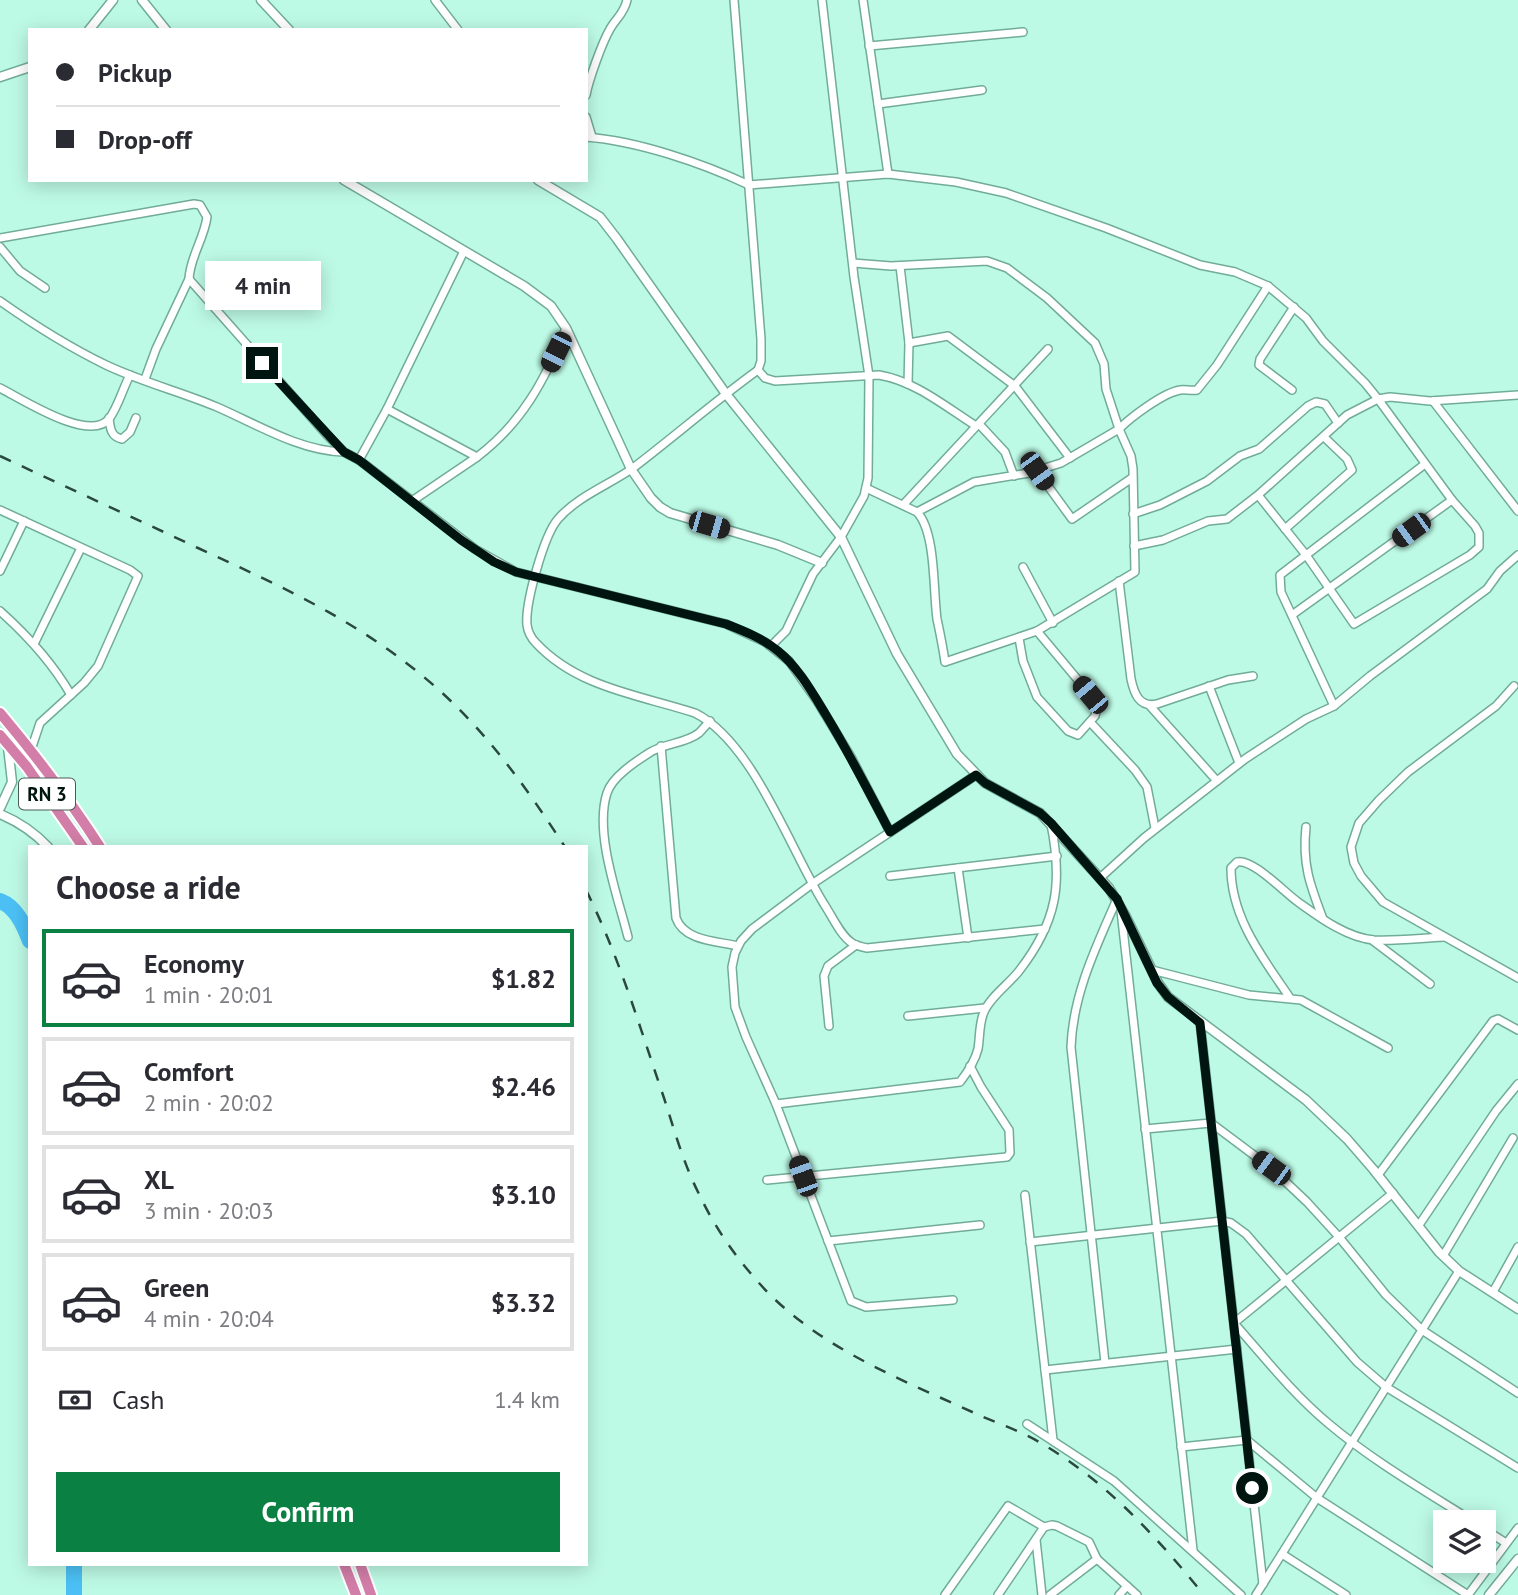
<!DOCTYPE html>
<html lang="en">
<head>
<meta charset="utf-8">
<style>
	:root { --surface:#fff; --page:#f7f7f7; --text:#2b2b33; --muted:#7c7c81; --line:#e1e1e2; --accent:#0b8043 }
	body { margin:0; font-family:"PT Sans",sans-serif; background:var(--page); color:var(--text); height:100vh; display:flex; flex-direction:column; font-size:26px; white-space:nowrap }
	* { box-sizing:border-box; margin:0 }
	p { font-size:23px; color:var(--muted) }
	.icon { flex:none; width:38px; height:38px; fill:none; stroke:currentColor; stroke-width:2; stroke-linecap:round; stroke-linejoin:round }
	.map { position:relative; flex:1; overflow:hidden }
	.side { position:absolute; left:28px; top:845px; width:560px; height:721px; display:flex; flex-direction:column; background:var(--surface); border-radius:0px; box-shadow:0 4px 18px #0003 }
	.side>* { flex:none }
	.top-card { position:absolute; left:28px; top:28px; width:560px; height:154px; border-radius:0px; box-shadow:0 4px 18px #0003; display:grid; align-content:center; height:154px; padding:0 28px; background:var(--surface) }
	.controls { position:absolute; left:1433px; top:1510px; display:grid; gap:14px }
	.controls a { display:grid; place-items:center; width:63px; height:63px; border-radius:0px; background:var(--surface); box-shadow:0 4px 18px #0003; font-size:35px }
	.end { position:absolute; width:32px; height:32px; margin:-16px; border:9px solid #00150f; background:#fff; box-shadow:0 0 0 4px #fff }
	.from { border-radius:50% }
	.bubble { position:absolute; height:49px; border-radius:0px; background:var(--surface); box-shadow:0 4px 18px #0003; font-size:23px; font-weight:700; line-height:49px; text-align:center }
	.car { position:absolute; width:21px; height:42px; margin:-21px -10px; border-radius:9px; box-shadow:0 0 5px 2px #0007; background:linear-gradient(#222 24%,#8ab4d8 0 40%,#222 0 76%,#8ab4d8 0 86%,#222 0) }
	.top-card b { display:flex; align-items:center; gap:24px; height:66px; font-size:26px }
	.top-card b+b { border-top:2px solid var(--line) }
	.top-card i { width:18px; height:18px; background:var(--text) }
	ul { padding:0; list-style:none }
	li { display:flex; align-items:center; gap:21px; height:98px; margin:0 14px 10px; padding:0 14px; border:4px solid var(--line); border-radius:0px }
	li div { flex:1 }
	li b { display:block; font-size:26px }
	li em { font-style:normal; font-weight:700 }
	li.on { border-color:var(--accent) }
	li>.icon { width:63px; height:63px; stroke-width:1.5 }
	h2 { padding:0 28px; font-size:32px; line-height:84px }
	.pay { display:flex; align-items:center; gap:18px; height:77px; padding:0 28px; font-size:26px }
	.pay p { margin-inline-start:auto }
	.button { display:flex; gap:14px; margin-top:auto; padding:14px 28px }
	.button a { flex:1; height:80px; border-radius:0px; background:var(--accent); color:#fff; font-size:28px; font-weight:700; line-height:80px; text-align:center }
	.map>svg:first-child { display:block }
	.lines { fill:none; stroke-linecap:round; stroke-linejoin:round }
	.river { stroke:#4cc0f5; stroke-width:16 }
	.minor-casing { stroke:#71ac98; stroke-width:10 }
	.tertiary-casing { stroke:#71ac98; stroke-width:11 }
	.trunk-casing { stroke:#fff; stroke-width:14 }
	.minor { stroke:#fff; stroke-width:7 }
	.tertiary { stroke:#fff; stroke-width:8 }
	.trunk { stroke:#d37ea8; stroke-width:10 }
	.rail { stroke:#2a483f; stroke-width:2.5; stroke-dasharray:12 12; stroke-linecap:butt }
	.route { stroke:#00150f; stroke-width:9 }
	.labels { text-anchor:middle; stroke-width:7; stroke-linejoin:round; paint-order:stroke }
	.shield { fill:#fff; stroke:#4c5b57; stroke-width:2 }
	.shield-label { font-size:19px; font-weight:bold; fill:#00150f }
</style>
</head>
<body>
<div class="map">
<svg width="1518" height="1595" viewBox="0 0 1518 1595">
	<rect width="100%" height="100%" fill="#bdfae5"/>
	<g class="lines">
		<!-- river -->
		<g class="river">
			<path d="M 0,901 C 16,907 24,925 30,941"/>
			<polyline points="74,1564 74,1595"/>
		</g>
		<defs>
			<g id="minor">
				<polyline points="435,0 458,30"/>
				<path d="M 734,0 L 761,339 L 761,361 L 758,370 C 715,401 675,436 633,468 C 609,485 578,496 558,519 C 544,535 525,603 527,625 C 528,632 531,638 536,643 C 578,688 640,695 695,713 C 753,742 790,849 824,904 C 832,916 840,935 852,943 C 857,946 862,947 867,948 L 1045,929"/>
				<polyline points="863,0 888,174"/>
				<polyline points="869,46 1023,32"/>
				<path d="M 586,95 C 589,79 602,43 610,29 C 616,18 624,14 627,0"/>
				<polyline points="878,104 982,90"/>
				<polyline points="586,117 592,137"/>
				<path d="M 586,137 C 638,141 702,163 749,185 L 888,174 L 956,182 L 1006,193 L 1106,228 L 1200,265 L 1235,272 L 1268,286 L 1306,318 L 1323,341 L 1365,383 L 1378,399 L 1390,397 L 1430,401 L 1518,395"/>
				<path d="M 0,238 L 194,204 L 200,205 L 207,217 C 204,239 190,257 189,279 L 327,435 L 344,452 L 359,460 L 387,409 L 464,251"/>
				<polyline points="0,247 20,271 45,288"/>
				<path d="M 853,263 L 891,266 L 987,261 L 1007,268 L 1047,298 L 1095,343 L 1104,364 L 1106,389 L 1119,429 C 1131,417 1163,393 1180,390 C 1185,389 1191,391 1197,390 L 1217,365 L 1268,286"/>
				<polyline points="900,266 909,343 908,384"/>
				<path d="M 0,301 C 34,325 69,347 106,365 C 142,382 181,392 217,407 C 256,424 300,451 343,452"/>
				<polyline points="909,343 948,336 1015,386 1070,458"/>
				<path d="M 758,370 L 765,378 L 775,381 L 879,375 C 915,381 946,407 976,426"/>
				<polyline points="145,379 156,349 189,279"/>
				<path d="M 0,388 C 22,399 89,443 109,419 C 118,407 123,388 130,375"/>
				<polyline points="1292,390 1259,365 1260,359 1294,307"/>
				<polyline points="1433,401 1518,511"/>
				<path d="M 387,409 L 477,457 C 522,423 545,380 566,328"/>
				<path d="M 109,418 C 110,428 111,437 122,439 L 130,432 L 136,418"/>
				<polyline points="979,424 1005,452 1014,476"/>
				<polyline points="359,460 475,549 516,572 726,624 765,642 789,661 817,701 851,757 890,832"/>
				<polyline points="1037,471 1072,519 1132,478"/>
				<path d="M 866,488 L 917,512 C 936,532 933,590 937,619 C 940,633 943,648 945,662 L 1037,631 L 1135,572 L 1133,469 L 1131,456 L 1119,429 L 1061,463 L 1029,473 L 974,482 L 917,512"/>
				<polyline points="412,501 477,457"/>
				<polyline points="903,505 1048,349"/>
				<polyline points="0,510 130,570 138,576 98,666 84,683 40,723 31,750"/>
				<polyline points="1133,514 1160,505 1207,481 1240,456 1259,449 1308,406 1316,402 1325,404 1338,423"/>
				<polyline points="1285,529 1352,470 1347,459 1324,437"/>
				<polyline points="1134,546 1163,540 1208,521 1227,519 1258,495 1347,415 1378,399 1452,500 1475,526 1479,533 1479,547 1470,555 1354,624 1306,555 1258,495"/>
				<polyline points="1023,567 1053,623"/>
				<polyline points="0,571 24,521"/>
				<path d="M 1119,581 L 1131,679 C 1134,693 1139,708 1157,704 L 1228,680 L 1253,676"/>
				<path d="M 0,611 C 28,636 52,662 71,695"/>
				<polyline points="1292,615 1452,500"/>
				<polyline points="1019,638 1023,661 1037,697 1068,731 1078,735 1095,716 1098,704 1037,631"/>
				<polyline points="34,644 81,548"/>
				<polyline points="771,646 786,631 813,574 841,537 864,496 868,478 869,376 854,277 822,0"/>
				<polyline points="1209,686 1239,763"/>
				<polyline points="1514,686 1496,706 1408,772 1379,800 1359,823 1351,847 1354,863 1361,876 1383,902 1518,978"/>
				<polyline points="1150,706 1217,781"/>
				<polyline points="1334,706 1281,592 1280,575 1425,464"/>
				<polyline points="1090,722 1135,770 1147,787 1155,828"/>
				<path d="M 661,746 L 676,918 C 684,941 717,941 738,946"/>
				<path d="M 1306,827 C 1302,864 1310,885 1323,919"/>
				<polyline points="958,868 968,938"/>
				<polyline points="890,876 1057,856"/>
				<polyline points="1100,878 1144,838 1245,759 1306,719 1334,706 1370,676 1487,589 1500,571 1518,555"/>
				<polyline points="1121,911 1193,1550"/>
				<path d="M 628,937 C 618,897 594,833 607,793 C 612,777 635,762 649,753 C 664,743 685,744 699,733 C 703,729 706,725 710,721"/>
				<polyline points="1372,940 1430,984"/>
				<polyline points="1152,970 1249,995 1301,1000 1388,1048"/>
				<path d="M 1290,998 C 1263,958 1231,918 1231,868 L 1237,862 C 1252,858 1284,892 1298,902 C 1319,917 1347,938 1374,940 C 1397,941 1421,938 1444,937"/>
				<polyline points="908,1016 985,1008"/>
				<polyline points="1200,1022 1263,1584"/>
				<polyline points="829,1026 824,976 828,966 856,945"/>
				<path d="M 776,1104 L 960,1082 C 967,1073 975,1061 978,1049 C 980,1037 979,1023 984,1012 C 990,997 1009,984 1019,971 C 1057,922 1063,884 1051,824"/>
				<polyline points="1145,1129 1211,1123 1271,1168 1307,1202 1339,1237 1386,1295 1422,1330 1518,1393"/>
				<polyline points="1378,1175 1493,1021 1498,1019 1518,1030"/>
				<polyline points="767,1180 1007,1157 1010,1153 1009,1130 981,1087 970,1066"/>
				<path d="M 1393,1193 L 1234,1323 C 1264,1357 1293,1394 1329,1424 C 1373,1461 1425,1491 1474,1522"/>
				<polyline points="1025,1195 1053,1440"/>
				<polyline points="1419,1225 1496,1111 1518,1084"/>
				<polyline points="828,1241 980,1225"/>
				<polyline points="1030,1242 1222,1221 1231,1223 1246,1234 1357,1362 1386,1387 1518,1468"/>
				<polyline points="1443,1256 1513,1138"/>
				<polyline points="1493,1292 1518,1247"/>
				<polyline points="953,1300 866,1307 851,1301 776,1104 746,1037 735,1007 732,967 735,953 741,941 752,929 812,884 976,775"/>
				<path d="M 1105,1363 L 1071,1047 C 1073,994 1096,947 1117,899"/>
				<polyline points="1045,1370 1237,1349"/>
				<polyline points="1027,1424 1114,1481 1241,1595"/>
				<polyline points="1181,1447 1247,1440 1317,1498 1468,1595"/>
				<polyline points="1044,1527 1052,1525 1057,1526 1089,1542 1097,1559 1137,1595"/>
				<polyline points="1484,1529 1506,1543"/>
				<polyline points="1036,1540 1042,1595"/>
				<polyline points="1282,1554 1346,1595"/>
				<polyline points="945,1595 1008,1506 1044,1527 998,1595"/>
				<polyline points="1050,1595 1097,1559"/>
				<polyline points="1119,1595 1127,1586"/>
				<polyline points="1256,1595 1459,1271"/>
				<polyline points="1468,1595 1518,1528"/>
			</g>
			<g id="tertiary">
				<polyline points="142,0 166,30"/>
				<polyline points="261,0 289,30"/>
				<polyline points="89,30 113,0"/>
				<polyline points="0,77 30,67"/>
				<polyline points="344,180 524,286 551,306 566,328 631,469 651,498 660,507 670,513 778,545 822,563"/>
				<polyline points="538,180 600,217 617,239 726,394 841,537 897,654 957,754 985,783 1040,813 1109,888 1125,915 1158,983 1168,997 1306,1100 1347,1139 1373,1169 1439,1252 1459,1271 1518,1309"/>
				<polyline points="0,808 12,782 8,747"/>
				<path d="M 0,814 C 19,822 34,832 48,847"/>
				<polyline points="1489,1595 1518,1559"/>
			</g>
			<g id="trunk">
				<path d="M 0,713 C 36,756 70,800 100,847"/>
				<polyline points="0,735 27,767 83,847"/>
				<polyline points="344,1564 356,1595"/>
				<polyline points="360,1564 371,1595"/>
			</g>
		</defs>
		<!-- minor casing -->
		<use href="#minor" class="minor-casing"/>
		<!-- tertiary casing -->
		<use href="#tertiary" class="tertiary-casing"/>
		<!-- trunk casing -->
		<use href="#trunk" class="trunk-casing"/>
		<!-- minor -->
		<use href="#minor" class="minor"/>
		<!-- tertiary -->
		<use href="#tertiary" class="tertiary"/>
		<!-- trunk -->
		<use href="#trunk" class="trunk"/>
		<!-- rail -->
		<g class="rail">
			<path d="M 0,456 C 66,487 132,517 198,548 C 287,589 365,624 439,690 C 490,736 528,790 565,847"/>
			<path d="M 586,890 C 619,956 640,1028 664,1098 C 674,1129 683,1162 698,1192 C 712,1222 731,1251 753,1276 C 811,1346 901,1379 981,1416 C 1000,1424 1020,1431 1039,1442 C 1105,1480 1156,1536 1204,1595"/>
		</g>
	</g>
	<g class="lines">
		<!-- route -->
		<path class="route" d="M 262,363 L 344,452 L 359,460 L 461,540 L 494,562 L 516,572 L 726,624 C 744,631 762,638 778,651 C 798,667 812,692 826,715 C 849,753 869,792 890,832 L 976,775 L 985,783 L 1040,813 L 1051,823 L 1117,899 L 1157,983 L 1168,997 L 1200,1023 L 1252,1488"/>
	</g>
	<g class="labels">
		<!-- shield labels -->
		<rect class="shield" x="19" y="778.5" width="56" height="31" rx="5"/>
		<g class="shield-label">
			<text x="47" y="801">RN 3</text>
		</g>
	</g>
</svg>
<div class="controls">
<a><svg class="icon" aria-label="layers" viewBox="0 0 24 24"><path d="M12 4l9 5-9 5-9-5zM3 14l9 5 9-5"/></svg></a>
</div>
<i class="end from" style="left:1252px;top:1488px"></i>
<i class="end" style="left:262px;top:363px"></i>
<div class="bubble" style="left:205px;top:261px;width:116px">4 min</div>
<i class="car" style="left:556px;top:352px;rotate:206deg"></i>
<i class="car" style="left:1037px;top:471px;rotate:144deg"></i>
<i class="car" style="left:709px;top:525px;rotate:106deg"></i>
<i class="car" style="left:1411px;top:530px;rotate:234deg"></i>
<i class="car" style="left:1090px;top:695px;rotate:320deg"></i>
<i class="car" style="left:1271px;top:1168px;rotate:306deg"></i>
<i class="car" style="left:803px;top:1176px;rotate:340deg"></i>
<div class="top-card">
<b><i class="from"></i>Pickup</b>
<b><i></i>Drop-off</b>
</div>
<section class="side">
<h2>Choose a ride</h2>
<ul>
<li class="on"><svg class="icon" aria-label="car" viewBox="0 0 24 24"><path d="M5 17H2v-5l4-1 3-4h7l3 4 3 1v5h-3M9 17h6M6 11h13"/><circle cx="7" cy="17" r="2"/><circle cx="17" cy="17" r="2"/></svg><div><b>Economy</b><p>1 min · 20:01</p></div><em>$1.82</em></li>
<li><svg class="icon" aria-label="car" viewBox="0 0 24 24"><path d="M5 17H2v-5l4-1 3-4h7l3 4 3 1v5h-3M9 17h6M6 11h13"/><circle cx="7" cy="17" r="2"/><circle cx="17" cy="17" r="2"/></svg><div><b>Comfort</b><p>2 min · 20:02</p></div><em>$2.46</em></li>
<li><svg class="icon" aria-label="car" viewBox="0 0 24 24"><path d="M5 17H2v-5l4-1 3-4h7l3 4 3 1v5h-3M9 17h6M6 11h13"/><circle cx="7" cy="17" r="2"/><circle cx="17" cy="17" r="2"/></svg><div><b>XL</b><p>3 min · 20:03</p></div><em>$3.10</em></li>
<li><svg class="icon" aria-label="car" viewBox="0 0 24 24"><path d="M5 17H2v-5l4-1 3-4h7l3 4 3 1v5h-3M9 17h6M6 11h13"/><circle cx="7" cy="17" r="2"/><circle cx="17" cy="17" r="2"/></svg><div><b>Green</b><p>4 min · 20:04</p></div><em>$3.32</em></li>
</ul>
<div class="pay"><svg class="icon" aria-label="cash" viewBox="0 0 24 24"><path d="M3 7h18v10H3z"/><circle cx="12" cy="12" r="2"/></svg>Cash<p>1.4 km</p></div>
<div class="button"><a>Confirm</a></div>
</section>
</div>
</body>
</html>
